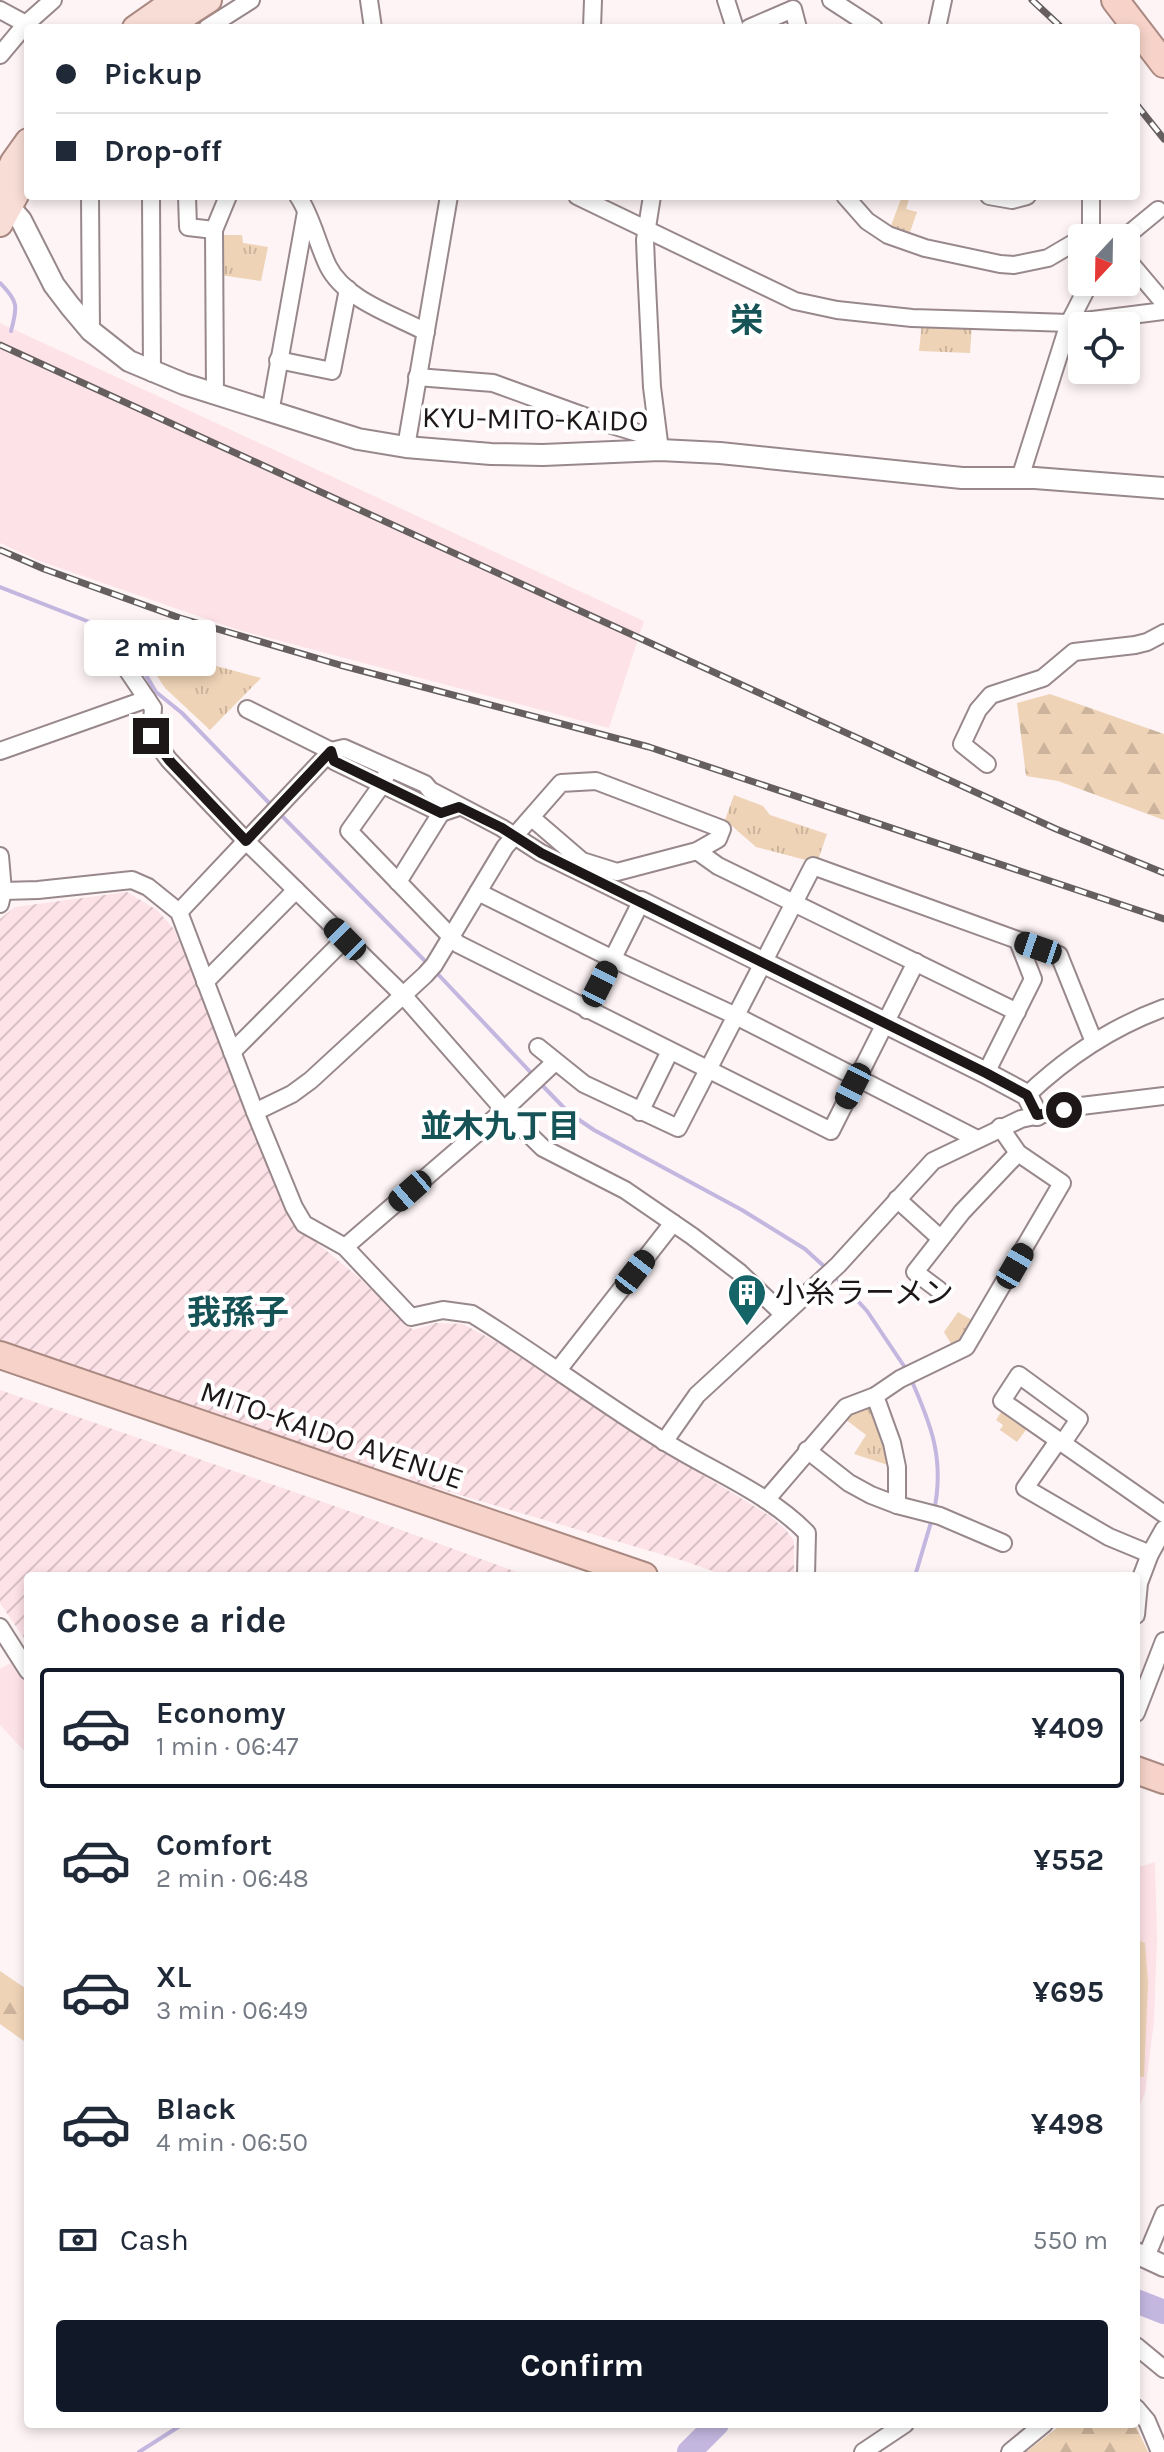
<!DOCTYPE html>
<html lang="en">
<head>
<meta charset="utf-8">
<style>
	:root { --surface:#fff; --page:#f6f6f7; --text:#1f2937; --muted:#747a83; --line:#e0e1e3; --accent:#111827 }
	body { margin:0; font-family:Karla,"Noto Sans JP",sans-serif; background:var(--page); color:var(--text); height:100vh; display:flex; flex-direction:column; font-size:30px; white-space:nowrap }
	* { box-sizing:border-box; margin:0 }
	p { font-size:26px; color:var(--muted) }
	.icon { flex:none; width:44px; height:44px; fill:none; stroke:currentColor; stroke-width:2; stroke-linecap:round; stroke-linejoin:round }
	.map { position:relative; flex:1; overflow:hidden }
	.drawer { position:absolute; left:24px; top:1572px; width:1116px; height:856px; display:flex; flex-direction:column; background:var(--surface); border-radius:8px; box-shadow:0 4px 12px #0003 }
	.drawer>* { flex:none }
	.hud { position:absolute; left:24px; top:24px; width:1116px; height:176px; border-radius:8px; box-shadow:0 4px 12px #0003; display:grid; align-content:center; height:176px; padding:0 32px; background:var(--surface) }
	.needle { width:52px; rotate:202deg }
	.controls { position:absolute; left:1068px; top:224px; display:grid; gap:16px }
	.controls a { display:grid; place-items:center; width:72px; height:72px; border-radius:8px; background:var(--surface); box-shadow:0 4px 12px #0003; font-size:40px }
	.end { position:absolute; width:36px; height:36px; margin:-18px; border:10px solid #1d1718; background:#fff; box-shadow:0 0 0 4px #fff }
	.from { border-radius:50% }
	.bubble { position:absolute; height:56px; border-radius:8px; background:var(--surface); box-shadow:0 4px 12px #0003; font-size:26px; font-weight:700; line-height:56px; text-align:center }
	.car { position:absolute; width:24px; height:48px; margin:-24px -12px; border-radius:10px; box-shadow:0 0 6px 2px #0007; background:linear-gradient(#222 24%,#8ab4d8 0 40%,#222 0 76%,#8ab4d8 0 86%,#222 0) }
	.hud b { display:flex; align-items:center; gap:28px; height:76px; font-size:30px }
	.hud b+b { border-top:2px solid var(--line) }
	.hud i { width:20px; height:20px; background:var(--text) }
	ul { padding:0; list-style:none }
	li { display:flex; align-items:center; gap:24px; height:120px; margin:0 16px 12px; padding:0 16px; border:4px solid transparent; border-radius:8px }
	li div { flex:1 }
	li b { display:block; font-size:30px }
	li em { font-style:normal; font-weight:700 }
	li.current { border-color:var(--accent) }
	li>.icon { width:72px; height:72px; stroke-width:1.5 }
	h2 { padding:0 32px; font-size:36px; line-height:96px }
	.pay { display:flex; align-items:center; gap:20px; height:88px; padding:0 32px; font-size:30px }
	.pay p { margin-inline-start:auto }
	.button { display:flex; gap:16px; margin-top:auto; padding:16px 32px }
	.button a { flex:1; height:92px; border-radius:8px; background:var(--accent); color:#fff; font-size:32px; font-weight:700; line-height:92px; text-align:center }
	.map>svg:first-child { display:block }
	.built { fill:#fde2e8 }
	.industrial { fill:url(#industrial-furrows) }
	.grass { fill:url(#grass-tufts) }
	.forest { fill:url(#forest-firs) }
	.pitch { fill:#eed3b6 }
	.lines { fill:none; stroke-linecap:round; stroke-linejoin:round }
	.stream { stroke:#c3b7e0; stroke-width:4 }
	.river { stroke:#c3b7e0; stroke-width:24 }
	.minor-casing { stroke:#98888b; stroke-width:20 }
	.tertiary-casing { stroke:#98888b; stroke-width:24 }
	.primary-casing { stroke:#a98981; stroke-width:28 }
	.trunk-casing { stroke:#a98981; stroke-width:30 }
	.minor { stroke:#fff; stroke-width:16 }
	.tertiary { stroke:#fff; stroke-width:20 }
	.primary { stroke:#f8ddd6; stroke-width:24 }
	.trunk { stroke:#f6d2c8; stroke-width:26 }
	.rail-casing { stroke:#665f60; stroke-width:7 }
	.rail { stroke:#fff; stroke-width:4; stroke-dasharray:12; stroke-linecap:butt }
	.route { stroke:#1d1718; stroke-width:10 }
	.labels { text-anchor:middle; stroke-width:8; stroke-linejoin:round; paint-order:stroke }
	.street-label { font-size:30px; fill:#1d1718; stroke:#fff }
	.poi-label { font-size:30px; fill:#1d1718; stroke:#fff; text-anchor:start }
	.neighbourhood-label { font-size:32px; font-weight:bold; fill:#165356; stroke:#fff }
	.quarter-label { font-size:34px; font-weight:bold; fill:#165356; stroke:#fff }
</style>
</head>
<body>
<div class="map">
<svg width="1164" height="2452" viewBox="0 0 1164 2452">
	<defs>
		<pattern id="industrial-furrows" width="10" height="10" patternUnits="userSpaceOnUse" patternTransform="scale(2)"><rect width="10" height="10" fill="#fde2e8"/><path d="M-1 1l2-2M0 10L10 0M9 11l2-2" fill="none" stroke="#d8c1c6"/></pattern>
		<pattern id="grass-tufts" width="24" height="20" patternUnits="userSpaceOnUse" patternTransform="scale(2)"><rect width="24" height="20" fill="#eed3b6"/><path d="M3 7l-1-3M5 7V3M7 7l1-3M15 17l-1-3M17 17v-4M19 17l1-3" fill="none" stroke="#ccb49c"/></pattern>
		<pattern id="forest-firs" width="22" height="20" patternUnits="userSpaceOnUse" patternTransform="scale(2)"><rect width="22" height="20" fill="#eed3b6"/><path d="M5 1l3.5 6h-7zM16 11l3.5 6h-7z" fill="#ccb49c"/></pattern>
	</defs>
	<rect width="100%" height="100%" fill="#fef4f6"/>
	<!-- built -->
	<g class="built">
		<polygon points="0,323 644,621 609,728 235,629 37,560 0,543"/>
		<polygon points="12,1662 28,1687 28,1755 0,1725 0,1669"/>
		<polygon points="1155,1862 1157,1939 1154,2021 1145,2093 1136,2113 1136,1868"/>
	</g>
	<!-- industrial -->
	<g class="industrial">
		<polygon points="127,892 157,910 174,929 294,1224 357,1276 413,1330 436,1323 463,1324 506,1347 660,1449 770,1516 786,1530 794,1541 794,1576 727,1576 684,1561 409,1480 411,1467 392,1461 378,1457 374,1467 368,1469 0,1340 0,919 15,907"/>
		<polygon points="0,1390 346,1510 528,1576 28,1576 28,1644 0,1603"/>
	</g>
	<!-- grass -->
	<g class="grass">
		<polygon points="902,196 910,196 906,209 917,212 908,238 889,231"/>
		<polygon points="219,235 242,235 243,243 268,247 261,281 220,275"/>
		<polygon points="922,322 972,325 970,353 919,351"/>
		<polygon points="136,644 261,678 210,730 165,688"/>
		<polygon points="734,795 763,806 770,815 827,834 817,863 756,847 725,820"/>
		<polygon points="958,1312 972,1320 961,1340 951,1344 944,1332"/>
		<polygon points="866,1407 874,1410 891,1466 854,1454 866,1435 845,1419"/>
		<polygon points="1003,1409 1028,1427 1017,1442 1000,1430 1003,1425 996,1420"/>
	</g>
	<!-- forest -->
	<g class="forest">
		<polygon points="1050,694 1164,734 1164,820 1058,781 1026,776 1017,703"/>
		<polygon points="0,1971 28,1990 28,2044 0,2024"/>
		<polygon points="1062,2424 1135,2424 1148,2452 1026,2452"/>
	</g>
	<!-- pitch -->
	<polygon class="pitch" points="1136,1939 1145,1943 1148,1983 1144,2077 1136,2076"/>
	<g class="lines">
		<!-- stream -->
		<g class="stream">
			<path d="M 0,283 C 18,301 18,306 11,331"/>
			<polyline points="0,587 110,630 124,638 156,692 182,713 273,807"/>
			<polyline points="279,813 428,964"/>
			<polyline points="434,970 535,1077"/>
			<polyline points="541,1084 569,1113 594,1130 742,1210 805,1249 827,1269"/>
			<polyline points="834,1275 867,1311 906,1369"/>
			<path d="M 910,1377 C 931,1424 945,1459 934,1511"/>
			<polyline points="915,1576 932,1519"/>
			<polyline points="139,2452 183,2424"/>
		</g>
		<!-- river -->
		<g class="river">
			<polyline points="1136,2301 1164,2312"/>
			<polyline points="689,2452 717,2424"/>
		</g>
		<defs>
			<g id="minor">
				<polyline points="369,0 373,28"/>
				<polyline points="726,0 735,28"/>
				<polyline points="831,0 874,28"/>
				<polyline points="0,10 26,24"/>
				<polyline points="207,28 251,0"/>
				<polyline points="592,28 593,0"/>
				<polyline points="749,28 793,9 798,28"/>
				<polyline points="937,28 943,0"/>
				<polyline points="0,55 26,24 53,0"/>
				<polyline points="90,196 91,331"/>
				<polyline points="151,196 152,373"/>
				<polyline points="187,196 188,227 214,230"/>
				<path d="M 298,196 C 312,217 317,243 328,266 C 345,300 394,315 426,332"/>
				<polyline points="577,196 795,301 837,310 912,318 1069,323 1164,311"/>
				<polyline points="652,196 645,240 646,265 652,387 660,450"/>
				<polyline points="845,196 867,221 888,235 925,248 1000,264 1014,265 1048,258 1082,238"/>
				<polyline points="989,196 1012,200 1027,196"/>
				<polyline points="1091,233 1091,196"/>
				<polyline points="1124,238 1158,210"/>
				<polyline points="1126,258 1164,303"/>
				<polyline points="278,360 332,371 348,289"/>
				<polyline points="417,377 493,383 595,420 658,439"/>
				<polyline points="215,394 214,230 228,196"/>
				<polyline points="270,413 306,212"/>
				<polyline points="406,447 449,196"/>
				<polyline points="1020,478 1069,323 1090,282"/>
				<polyline points="119,651 128,671 153,708 151,736 169,760 246,841 403,995 504,1110 543,1148 625,1190 692,1236 739,1272 783,1314"/>
				<polyline points="247,709 331,751 334,761 441,813 459,807"/>
				<polyline points="0,751 147,699"/>
				<polyline points="987,764 962,744 978,710 991,695 1043,678 1074,652 1135,645 1147,642 1164,633"/>
				<polyline points="389,769 381,786 349,831 458,944 831,1131 916,962"/>
				<polyline points="697,851 718,866 1017,1012"/>
				<polyline points="0,856 3,891 0,904"/>
				<polyline points="398,882 441,813"/>
				<path d="M 3,891 L 38,890 L 132,880 L 148,887 L 179,912 L 255,1112 L 294,1207 L 304,1224 L 345,1247 L 411,1317 L 443,1310 L 472,1314 C 537,1354 597,1400 662,1440 C 709,1470 767,1492 807,1533 L 806,1576"/>
				<polyline points="478,892 613,959 734,1015 977,1139"/>
				<polyline points="179,912 331,751 344,748 425,784 430,790 502,828 541,853 641,902 587,1010"/>
				<polyline points="205,982 296,890"/>
				<polyline points="538,1047 584,1084 678,1128 813,866 1059,955 1094,1042"/>
				<polyline points="232,1052 345,939"/>
				<polyline points="986,1073 1033,979 1018,941"/>
				<path d="M 1027,1095 C 1067,1057 1112,1027 1164,1008"/>
				<polyline points="255,1112 292,1094 311,1080 425,975 434,965 505,847 561,783 596,781 722,829 718,839 697,851 617,872 582,861 532,818"/>
				<polyline points="640,1112 670,1051"/>
				<polyline points="897,1199 940,1238"/>
				<polyline points="345,1247 504,1110 555,1062"/>
				<polyline points="939,1290 915,1272 962,1212 1018,1153"/>
				<polyline points="558,1370 673,1223"/>
				<polyline points="875,1396 892,1443 897,1467 897,1505"/>
				<polyline points="1058,1441 1025,1488 1109,1537 1150,1554"/>
				<polyline points="664,1442 697,1395 838,1265 933,1161 1021,1119 1081,1106 1164,1096"/>
				<polyline points="1062,1444 1079,1419 1019,1375 1002,1401 1164,1514"/>
				<polyline points="807,1450 849,1483 871,1495 897,1505 940,1516 1003,1543"/>
				<polyline points="766,1500 846,1407 875,1396 900,1379 966,1347 1062,1183 1018,1153 1000,1127"/>
				<polyline points="1136,1615 1139,1583 1150,1554 1164,1529"/>
				<polyline points="0,1627 28,1671"/>
				<polyline points="1136,1713 1164,1641"/>
				<polyline points="1146,2257 1164,2214"/>
				<polyline points="1136,2346 1164,2369"/>
				<polyline points="1136,2408 1147,2421 1160,2452"/>
				<polyline points="863,2452 905,2424"/>
				<polyline points="1010,2452 1044,2424"/>
			</g>
			<g id="tertiary">
				<polyline points="0,196 21,220 54,285 70,306 91,331 129,361 184,384 358,439 406,447 491,454 543,455 660,450 720,453 962,478 1035,478 1164,488"/>
				<polyline points="641,902 986,1073 1027,1095 1037,1115"/>
				<polyline points="1136,2253 1164,2266"/>
			</g>
			<g id="primary">
				<polyline points="135,28 175,0"/>
				<polyline points="166,28 209,0"/>
				<polyline points="0,190 13,162 28,141"/>
				<polyline points="0,224 28,173"/>
			</g>
			<g id="trunk">
				<polyline points="1115,0 1164,64"/>
				<polyline points="0,1355 644,1576"/>
				<polyline points="1136,1770 1164,1780"/>
			</g>
		</defs>
		<!-- minor casing -->
		<use href="#minor" class="minor-casing"/>
		<!-- tertiary casing -->
		<use href="#tertiary" class="tertiary-casing"/>
		<!-- primary casing -->
		<use href="#primary" class="primary-casing"/>
		<!-- trunk casing -->
		<use href="#trunk" class="trunk-casing"/>
		<!-- minor -->
		<use href="#minor" class="minor"/>
		<!-- tertiary -->
		<use href="#tertiary" class="tertiary"/>
		<!-- primary -->
		<use href="#primary" class="primary"/>
		<!-- trunk -->
		<use href="#trunk" class="trunk"/>
		<defs>
			<g id="rail">
				<polyline points="1032,0 1062,28"/>
				<polyline points="1136,104 1164,139"/>
				<polyline points="0,345 1056,829 1164,873"/>
				<polyline points="0,550 44,569 180,618 340,665 649,747 1164,919"/>
			</g>
		</defs>
		<!-- rail casing -->
		<use href="#rail" class="rail-casing"/>
		<!-- rail -->
		<use href="#rail" class="rail"/>
	</g>
	<g class="lines">
		<!-- route -->
		<polyline class="route" points="151,736 169,760 246,841 331,751 334,761 441,813 459,807 502,828 541,853 986,1073 1027,1095 1037,1115 1064,1110"/>
	</g>
	<!-- icons -->
	<defs>
		<symbol id="building-pin" viewBox="-11 -11 22 30"><path d="M0 17L-7.5 6A9.5 9.5 0 1 1 7.5 6Z" fill="#146468" stroke="#fff"/><path d="M-4-6H4V6H1V3H-1V6H-4ZM-2.5-4.3h1.7v1.8h-1.7ZM.8-4.3h1.7v1.8H.8ZM-2.5-1h1.7V.8h-1.7ZM.8-1h1.7V.8H.8Z" fill="#fff"/></symbol>
	</defs>
	<g fill-rule="evenodd">
		<use href="#building-pin" x="725" y="1271" width="44" height="60"/>
	</g>
	<g class="labels">
		<!-- street labels -->
		<g class="street-label">
			<text transform="translate(535 419) rotate(1)" y="10">KYU-MITO-KAIDO</text>
			<text transform="translate(332 1435) rotate(19)" y="10">MITO-KAIDO AVENUE</text>
		</g>
		<!-- poi labels -->
		<g class="poi-label">
			<text x="775" y="1303">小糸ラーメン</text>
		</g>
		<!-- neighbourhood labels -->
		<g class="neighbourhood-label">
			<text x="500" y="1137">並木九丁目</text>
		</g>
		<!-- quarter labels -->
		<g class="quarter-label">
			<text x="747" y="332">栄</text>
			<text x="238" y="1324">我孫子</text>
		</g>
	</g>
</svg>
<div class="controls">
<a><svg class="needle" viewBox="-14 -14 28 28"><path d="M0-13l5 13h-10z" fill="#e53935"/><path d="M0 13l5-13h-10z" fill="#747a83"/></svg></a>
<a><svg class="icon" aria-label="locate" viewBox="0 0 24 24"><circle cx="12" cy="12" r="6"/><path d="M12 2v4M12 18v4M2 12h4M18 12h4"/></svg></a>
</div>
<i class="end from" style="left:1064px;top:1110px"></i>
<i class="end" style="left:151px;top:736px"></i>
<div class="bubble" style="left:84px;top:620px;width:132px">2 min</div>
<i class="car" style="left:345px;top:939px;rotate:315deg"></i>
<i class="car" style="left:1038px;top:948px;rotate:289deg"></i>
<i class="car" style="left:600px;top:984px;rotate:27deg"></i>
<i class="car" style="left:853px;top:1086px;rotate:207deg"></i>
<i class="car" style="left:410px;top:1191px;rotate:229deg"></i>
<i class="car" style="left:1015px;top:1266px;rotate:30deg"></i>
<i class="car" style="left:635px;top:1272px;rotate:38deg"></i>
<div class="hud">
<b><i class="from"></i>Pickup</b>
<b><i></i>Drop-off</b>
</div>
<section class="drawer">
<h2>Choose a ride</h2>
<ul>
<li class="current"><svg class="icon" aria-label="car" viewBox="0 0 24 24"><path d="M5 17H2v-5l4-1 3-4h7l3 4 3 1v5h-3M9 17h6M6 11h13"/><circle cx="7" cy="17" r="2"/><circle cx="17" cy="17" r="2"/></svg><div><b>Economy</b><p>1 min · 06:47</p></div><em>¥409</em></li>
<li><svg class="icon" aria-label="car" viewBox="0 0 24 24"><path d="M5 17H2v-5l4-1 3-4h7l3 4 3 1v5h-3M9 17h6M6 11h13"/><circle cx="7" cy="17" r="2"/><circle cx="17" cy="17" r="2"/></svg><div><b>Comfort</b><p>2 min · 06:48</p></div><em>¥552</em></li>
<li><svg class="icon" aria-label="car" viewBox="0 0 24 24"><path d="M5 17H2v-5l4-1 3-4h7l3 4 3 1v5h-3M9 17h6M6 11h13"/><circle cx="7" cy="17" r="2"/><circle cx="17" cy="17" r="2"/></svg><div><b>XL</b><p>3 min · 06:49</p></div><em>¥695</em></li>
<li><svg class="icon" aria-label="car" viewBox="0 0 24 24"><path d="M5 17H2v-5l4-1 3-4h7l3 4 3 1v5h-3M9 17h6M6 11h13"/><circle cx="7" cy="17" r="2"/><circle cx="17" cy="17" r="2"/></svg><div><b>Black</b><p>4 min · 06:50</p></div><em>¥498</em></li>
</ul>
<div class="pay"><svg class="icon" aria-label="cash" viewBox="0 0 24 24"><path d="M3 7h18v10H3z"/><circle cx="12" cy="12" r="2"/></svg>Cash<p>550 m</p></div>
<div class="button"><a>Confirm</a></div>
</section>
</div>
</body>
</html>
